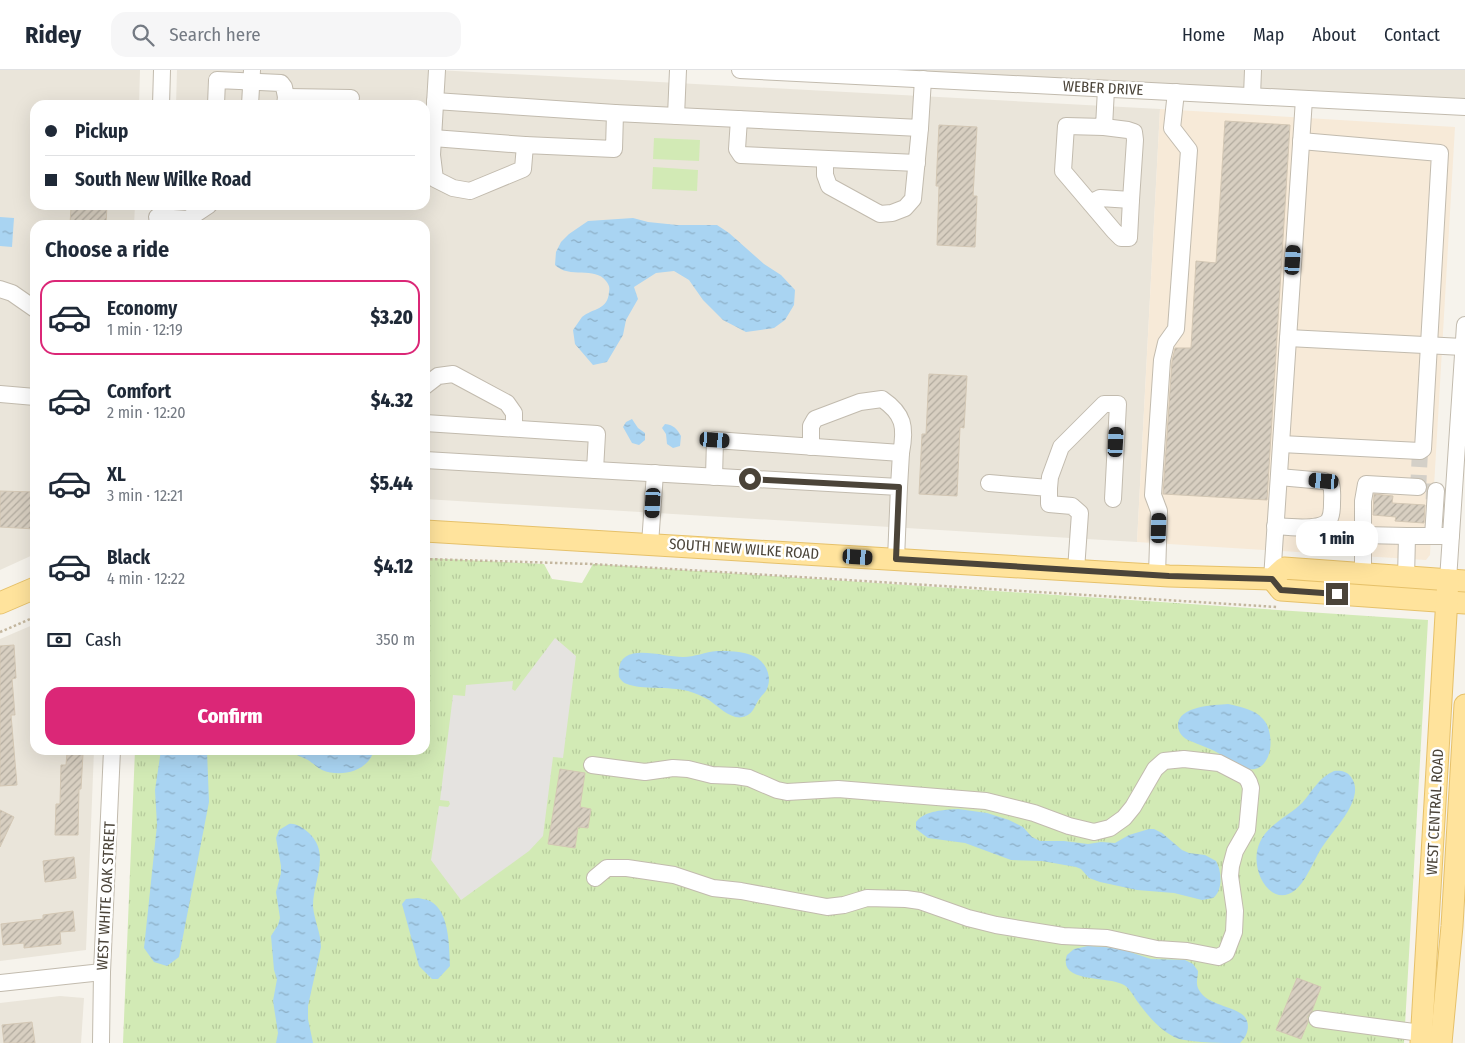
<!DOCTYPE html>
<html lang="en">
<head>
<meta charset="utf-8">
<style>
	:root { --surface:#fff; --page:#f6f6f7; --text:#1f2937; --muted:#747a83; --line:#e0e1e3; --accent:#db2777 }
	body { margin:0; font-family:"Fira Sans Condensed",sans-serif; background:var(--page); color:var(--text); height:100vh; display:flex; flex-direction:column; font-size:19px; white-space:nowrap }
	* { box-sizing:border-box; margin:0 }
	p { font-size:16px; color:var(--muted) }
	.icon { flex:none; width:28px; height:28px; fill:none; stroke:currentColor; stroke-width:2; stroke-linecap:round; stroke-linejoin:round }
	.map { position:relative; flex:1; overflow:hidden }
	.side { position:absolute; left:30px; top:150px; width:400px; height:535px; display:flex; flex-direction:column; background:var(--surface); border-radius:15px; box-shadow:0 5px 20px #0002 }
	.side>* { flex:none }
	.top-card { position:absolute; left:30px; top:30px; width:400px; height:110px; border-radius:15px; box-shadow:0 5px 20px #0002; display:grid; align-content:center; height:110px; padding:0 15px; background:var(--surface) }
	.end { position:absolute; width:22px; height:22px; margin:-11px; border:6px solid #4b4439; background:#fff; box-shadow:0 0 0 2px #fff }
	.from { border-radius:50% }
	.bubble { position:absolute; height:35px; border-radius:15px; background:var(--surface); box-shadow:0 5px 20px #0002; font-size:16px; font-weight:800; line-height:35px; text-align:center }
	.car { position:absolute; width:15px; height:30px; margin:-15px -8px; border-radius:6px; box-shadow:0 0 4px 1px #0007; background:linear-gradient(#222 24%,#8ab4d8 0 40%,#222 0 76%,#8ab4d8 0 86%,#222 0) }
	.top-card b { display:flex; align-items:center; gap:18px; height:48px; font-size:19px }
	.top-card b+b { border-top:1px solid var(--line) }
	.top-card i { width:12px; height:12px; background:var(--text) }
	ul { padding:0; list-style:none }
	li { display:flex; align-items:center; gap:15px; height:75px; margin:0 10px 8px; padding:0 5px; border:2px solid transparent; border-radius:15px }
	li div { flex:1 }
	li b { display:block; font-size:19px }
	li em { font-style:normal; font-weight:800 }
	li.current { border-color:var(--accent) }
	li>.icon { width:45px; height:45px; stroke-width:1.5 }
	h2 { padding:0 15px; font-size:22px; line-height:60px }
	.pay { display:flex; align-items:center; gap:12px; height:55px; padding:0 15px; font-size:19px }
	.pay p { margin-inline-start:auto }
	.cta { display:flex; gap:10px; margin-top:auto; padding:10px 15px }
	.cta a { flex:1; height:58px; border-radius:15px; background:var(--accent); color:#fff; font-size:20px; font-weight:800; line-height:58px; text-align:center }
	header { display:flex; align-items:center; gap:30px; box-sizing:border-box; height:70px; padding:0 25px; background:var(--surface); border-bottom:1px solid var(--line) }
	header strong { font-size:24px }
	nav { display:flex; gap:28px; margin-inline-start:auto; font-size:18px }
	.search { width:350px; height:45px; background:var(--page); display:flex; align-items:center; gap:12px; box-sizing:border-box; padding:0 18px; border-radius:15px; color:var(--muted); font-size:19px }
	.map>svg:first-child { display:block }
	.residential { fill:#eae5da }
	.commercial { fill:#f7ead8 }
	.grass { fill:url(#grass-tufts) }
	.green { fill:#d2eab5 }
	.parking { fill:#e5e3e0 }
	.water { fill:url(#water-ripples) }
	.building { fill:url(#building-hatch); stroke:#d3c7b4 }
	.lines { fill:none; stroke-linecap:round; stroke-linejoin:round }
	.minor-tunnel { stroke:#d4d0c8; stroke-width:16; stroke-dasharray:16 8; stroke-linecap:butt }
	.minor-casing { stroke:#c2bbae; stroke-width:18 }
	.major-casing { stroke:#e6c16a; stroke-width:23 }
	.path { stroke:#c4b79f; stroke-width:2.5; stroke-dasharray:2.5 2.5; stroke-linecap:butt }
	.minor { stroke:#fff; stroke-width:16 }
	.major { stroke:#ffe39c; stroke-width:21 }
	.route { stroke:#4b4439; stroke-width:6 }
	.labels { text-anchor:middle; stroke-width:5; stroke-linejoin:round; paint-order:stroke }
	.street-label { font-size:15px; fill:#4b4439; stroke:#fff }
</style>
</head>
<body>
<header>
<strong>Ridey</strong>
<div class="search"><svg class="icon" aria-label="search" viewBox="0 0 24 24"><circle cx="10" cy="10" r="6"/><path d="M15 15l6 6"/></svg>Search here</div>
<nav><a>Home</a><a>Map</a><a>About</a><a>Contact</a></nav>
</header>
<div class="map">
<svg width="1465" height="973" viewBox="0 0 1465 973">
	<defs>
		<pattern id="grass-tufts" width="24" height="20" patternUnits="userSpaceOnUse" patternTransform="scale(1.25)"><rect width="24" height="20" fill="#d2eab5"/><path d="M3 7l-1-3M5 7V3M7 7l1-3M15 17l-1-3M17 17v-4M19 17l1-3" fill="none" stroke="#b6ca9c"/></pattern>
		<pattern id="water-ripples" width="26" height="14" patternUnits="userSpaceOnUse" patternTransform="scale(1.25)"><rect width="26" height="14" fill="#a9d4f2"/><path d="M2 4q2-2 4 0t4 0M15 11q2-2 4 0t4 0" fill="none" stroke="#8caec5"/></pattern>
		<pattern id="building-hatch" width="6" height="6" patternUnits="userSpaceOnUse" patternTransform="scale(1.25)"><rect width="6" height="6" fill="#d8cfc1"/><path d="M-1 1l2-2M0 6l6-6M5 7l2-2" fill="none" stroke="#b1aa9e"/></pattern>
	</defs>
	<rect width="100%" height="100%" fill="#f6f3ec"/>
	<!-- residential -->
	<g class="residential">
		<polygon points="0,0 140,0 139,35 35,35 35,135 135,135 134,155 35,155 35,484 0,500"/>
		<polygon points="177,0 437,0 1160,39 1137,472 425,429 425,155 172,155 172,135 425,135 425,35 176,35"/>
		<polygon points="741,0 1465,0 1465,37"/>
		<polygon points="35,554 35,680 94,680 86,880 0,891 0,569"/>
		<polygon points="60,926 84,928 81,973 0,973 0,933"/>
	</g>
	<!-- commercial -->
	<polygon class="commercial" points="1160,39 1455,57 1430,485 1426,490 1137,472"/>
	<!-- grass -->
	<polygon class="grass" points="425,488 544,494 552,509 582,513 593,494 1428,550 1404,973 123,973 135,680 425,680"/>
	<!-- green -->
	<g class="green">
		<polygon points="654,68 700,70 699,91 653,89"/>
		<polygon points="653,97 698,100 697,121 652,119"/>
	</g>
	<!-- parking -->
	<polygon class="parking" points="555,568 576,586 563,688 553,687 543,766 529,781 461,830 431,790 439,736 448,737 450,734 449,731 440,730 453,625 465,626 466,615 513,611 512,619 515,621"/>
	<!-- water -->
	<g class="water">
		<polygon points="0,147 14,148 12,177 0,176"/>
		<path d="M 633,148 L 648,152 L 677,155 L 717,155 L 729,163 L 764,194 L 781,205 L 795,220 L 794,235 L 785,250 L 774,258 L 746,262 L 723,250 L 703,230 L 689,210 L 674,201 L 656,203 L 634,217 L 638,229 L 626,250 L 623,265 L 607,292 L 593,295 L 575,274 L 573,260 C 576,256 579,251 582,247 C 593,238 608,240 609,222 C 610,217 609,215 606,211 C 595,196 569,209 555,195 L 556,182 L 561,172 L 569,164 L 588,151 Z"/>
		<polygon points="632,349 638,358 645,363 645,370 639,375 632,373 623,357 626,352"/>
		<path d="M 665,354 C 674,355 677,359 681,366 L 680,376 L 673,378 L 667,374 L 666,364 L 662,358 Z"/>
		<path d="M 717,581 C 728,581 741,581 751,585 C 763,589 772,603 768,616 C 767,621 763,624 760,628 C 755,634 754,643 746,646 C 733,652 719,637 709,630 C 702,626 695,623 688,621 C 669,616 642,620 627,614 C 623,613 621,610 619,607 C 615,569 661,587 683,587 C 695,587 705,582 717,581 Z"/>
		<path d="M 1228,634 C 1241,637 1254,639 1263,649 C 1276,663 1273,703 1248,699 C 1237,697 1228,688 1218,683 C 1210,678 1202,676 1193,672 C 1186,670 1179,665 1178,657 C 1176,636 1214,635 1228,634 Z"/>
		<polygon points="161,680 207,680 209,732 179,887 167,896 154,892 144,878 157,755 155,720"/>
		<path d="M 289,680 L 374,680 C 369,701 341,708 322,700 C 316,697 312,692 306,689 C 300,686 295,685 289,680 Z"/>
		<path d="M 1334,701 C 1340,700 1347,701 1351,707 C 1366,727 1336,757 1325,773 C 1318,782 1314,793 1308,803 C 1281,855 1245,804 1260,772 C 1267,755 1289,746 1302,733 C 1312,722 1319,707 1334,701 Z"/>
		<path d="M 958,739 L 987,743 L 1009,750 L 1023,757 L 1032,767 L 1040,771 L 1064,771 L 1088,774 L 1101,772 L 1115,773 L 1129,765 L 1149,759 L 1154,759 L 1162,763 L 1182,780 L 1189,783 L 1205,785 L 1216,791 C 1222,801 1223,821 1213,828 L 1202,830 L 1174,823 L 1137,820 L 1100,812 L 1089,808 L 1081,799 L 1076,797 L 1042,791 L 1011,790 L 965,773 L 928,768 L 916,759 L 916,752 C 925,740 945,740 958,739 Z"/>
		<path d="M 289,754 C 296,753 303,758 309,763 C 331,784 313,811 313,836 C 314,850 321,863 321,877 L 308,936 L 308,949 L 313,973 L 276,973 L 278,963 L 273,931 L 277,909 L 274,900 L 271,866 L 278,855 L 280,848 L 276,822 L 281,803 L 281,796 L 276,768 L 279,760 Z"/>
		<path d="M 418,828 C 421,829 426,829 430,831 C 450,841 449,878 450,896 L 438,909 L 432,909 L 419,896 L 402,834 L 406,829 Z"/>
		<path d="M 1088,876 L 1118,878 L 1151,889 L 1185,890 L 1193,894 L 1198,901 C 1198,908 1195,913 1199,920 C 1207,934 1227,935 1240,943 C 1252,950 1249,965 1240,973 C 1221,973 1198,973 1179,969 C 1162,963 1148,946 1137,931 C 1133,925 1129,917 1122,914 C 1108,906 1057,913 1067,885 L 1074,879 Z"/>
	</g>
	<!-- building -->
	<g class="building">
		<polygon points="1225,51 1290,55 1267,430 1163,424 1172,291 1175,278 1191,278 1196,191 1216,193"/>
		<polygon points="939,55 977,57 973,126 977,126 975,177 937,175 939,116 936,116"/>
		<polygon points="77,135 107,135 106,155 70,155 71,137 76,138"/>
		<polygon points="929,304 967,306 964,358 960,357 957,426 919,424 922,364 926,364"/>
		<polygon points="0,421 35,422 35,459 0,457"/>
		<polygon points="1374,424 1393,426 1392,433 1425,435 1424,453 1395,451 1396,447 1373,445"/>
		<polygon points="14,575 16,608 12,609 15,645 11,645 17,715 0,716 0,576"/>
		<polygon points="67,683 83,684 81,719 79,719 78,765 55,765 56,734 60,734 61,695 66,695"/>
		<polygon points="560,699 585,703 580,737 591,739 588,758 578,757 575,778 548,774"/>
		<polygon points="0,740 14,747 0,777"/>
		<polygon points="74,787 76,808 45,812 43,791"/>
		<polygon points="73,841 75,861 60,862 61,874 24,878 24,873 3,875 1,854 43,849 43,845"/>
		<polygon points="1297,908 1321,917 1312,941 1307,947 1308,952 1301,969 1276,960"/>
		<polygon points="32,952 35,973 4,973 2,955"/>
	</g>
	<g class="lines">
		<!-- minor-tunnel -->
		<polyline class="minor-tunnel" points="1420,381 1418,421 1449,422"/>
		<defs>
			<g id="minor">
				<polyline points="437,0 432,85 435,109 453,118 470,121 523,99 525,75 614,79 615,43 920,58 923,9"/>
				<polyline points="740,0 1465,37"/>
				<polyline points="1252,26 1253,0"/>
				<polyline points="435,31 615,43"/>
				<polyline points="161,35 162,0"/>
				<polyline points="216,35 217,10 281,13 284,17 286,27"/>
				<polyline points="250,35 252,0"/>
				<polyline points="285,35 286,27 351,28"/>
				<polyline points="676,46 678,0"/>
				<polyline points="739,49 737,79 741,85 917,93"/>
				<polyline points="1104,57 1128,60 1134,62 1135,70 1131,130"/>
				<polyline points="433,68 525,75"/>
				<polyline points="825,89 825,105 829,116 880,144 892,143 905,138 913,129 920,58"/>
				<polyline points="1090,133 1100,128 1131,130 1129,168 1121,168 1114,161 1063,101 1066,56 1104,57 1106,19"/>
				<polyline points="157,147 188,149 209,135"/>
				<polyline points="0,219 12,223 35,239"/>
				<polyline points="1288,268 1463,277"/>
				<polyline points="425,316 438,306 453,304 507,333 514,343 514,358"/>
				<polyline points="0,324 35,327"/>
				<polyline points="425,353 597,364 595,400 425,390"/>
				<polyline points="1281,374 1420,381 1423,379 1440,83 1301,71"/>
				<path d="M 811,377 L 811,356 L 815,349 L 860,332 L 882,329 C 904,344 906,357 901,383"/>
				<polyline points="595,400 899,417 896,489"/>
				<polyline points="714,407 715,370 901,383 899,417"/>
				<polyline points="989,413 1049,418 1049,434 1072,436 1080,443 1076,500"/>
				<polyline points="1049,418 1050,407 1061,377 1104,334 1118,334 1113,429"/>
				<path d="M 1275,456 C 1288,457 1321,461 1329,450 C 1332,445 1332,439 1332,434 C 1332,427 1333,421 1331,414 L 1324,411 L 1279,407"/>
				<polyline points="1363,465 1407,466"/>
				<polyline points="1433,466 1436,421"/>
				<polyline points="650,474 655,403"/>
				<polyline points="1157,505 1159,441 1153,425 1162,290 1166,273 1176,259 1189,80 1172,58 1176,22"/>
				<polyline points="1363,505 1363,431 1366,414 1418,417"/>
				<polyline points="1406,508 1407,466 1451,466"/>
				<polyline points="1272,509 1304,29"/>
				<polyline points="1448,510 1465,255"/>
				<polyline points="592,695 645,702 673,698 688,699 712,705 736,706 749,708 777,720 787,722 838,719 986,731 1034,743 1069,756 1094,762 1110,758 1124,748 1133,737 1155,699 1164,691 1184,689 1219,693 1246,707 1249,712 1251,718 1247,760 1235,781 1231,796 1230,806 1235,841 1234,862 1226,883 1218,887 1187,881 1157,879 1107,868 1063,866 996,855 968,848 920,831 906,829 867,828 844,835 827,837 741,821 713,818 674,805 627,798 607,798 595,808"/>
				<polyline points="0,913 102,902"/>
				<polyline points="1317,949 1421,963"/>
				<polyline points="101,973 102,902 112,680"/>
			</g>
			<g id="major">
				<polyline points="425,461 1169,506 1272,509 1284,498 1465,511"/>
				<polyline points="1272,509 1281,520 1465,533"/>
				<polyline points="0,533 35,518"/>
				<polyline points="1421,973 1448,510"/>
				<polyline points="1441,973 1452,856 1465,635"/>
			</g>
		</defs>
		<!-- minor casing -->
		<use href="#minor" class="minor-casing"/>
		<!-- major casing -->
		<use href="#major" class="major-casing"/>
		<!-- path -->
		<g class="path">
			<polyline points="425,489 592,494 1277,537"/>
			<polyline points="0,562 35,547"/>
		</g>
		<!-- minor -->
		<use href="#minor" class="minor"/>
		<!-- major -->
		<use href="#major" class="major"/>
	</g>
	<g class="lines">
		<!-- route -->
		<polyline class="route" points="750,409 899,417 896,489 1169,506 1272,509 1281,520 1337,524"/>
	</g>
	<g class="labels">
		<!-- street labels -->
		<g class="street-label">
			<text transform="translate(1103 18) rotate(3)" y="5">WEBER DRIVE</text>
			<text transform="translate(744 479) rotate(4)" y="5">SOUTH NEW WILKE ROAD</text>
			<text transform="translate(1435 742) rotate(-87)" y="5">WEST CENTRAL ROAD</text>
			<text transform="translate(106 826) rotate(-87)" y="5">WEST WHITE OAK STREET</text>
		</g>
	</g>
</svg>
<i class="end from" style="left:750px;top:409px"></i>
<i class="end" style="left:1337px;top:524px"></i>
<div class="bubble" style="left:1296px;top:451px;width:82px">1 min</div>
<i class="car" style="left:1293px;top:190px;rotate:4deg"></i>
<i class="car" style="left:715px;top:370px;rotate:94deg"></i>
<i class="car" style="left:1116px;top:372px;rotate:3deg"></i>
<i class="car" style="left:1324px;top:411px;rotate:275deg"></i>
<i class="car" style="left:653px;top:433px;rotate:183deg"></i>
<i class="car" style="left:1159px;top:458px;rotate:2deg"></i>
<i class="car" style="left:858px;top:487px;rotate:94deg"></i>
<div class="top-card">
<b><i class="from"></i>Pickup</b>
<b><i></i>South New Wilke Road</b>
</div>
<section class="side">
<h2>Choose a ride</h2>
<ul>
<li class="current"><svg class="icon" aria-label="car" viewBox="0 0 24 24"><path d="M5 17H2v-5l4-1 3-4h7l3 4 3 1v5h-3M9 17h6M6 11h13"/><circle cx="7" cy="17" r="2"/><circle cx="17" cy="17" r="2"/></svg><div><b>Economy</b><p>1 min · 12:19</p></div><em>$3.20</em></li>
<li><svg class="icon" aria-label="car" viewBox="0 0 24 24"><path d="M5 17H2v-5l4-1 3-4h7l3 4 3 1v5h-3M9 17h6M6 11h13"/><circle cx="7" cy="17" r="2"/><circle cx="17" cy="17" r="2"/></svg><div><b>Comfort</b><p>2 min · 12:20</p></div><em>$4.32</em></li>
<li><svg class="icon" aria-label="car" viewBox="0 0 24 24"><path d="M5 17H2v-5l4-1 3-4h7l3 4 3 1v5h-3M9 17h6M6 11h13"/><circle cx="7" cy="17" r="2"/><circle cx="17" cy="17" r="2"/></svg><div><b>XL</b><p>3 min · 12:21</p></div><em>$5.44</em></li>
<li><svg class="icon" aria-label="car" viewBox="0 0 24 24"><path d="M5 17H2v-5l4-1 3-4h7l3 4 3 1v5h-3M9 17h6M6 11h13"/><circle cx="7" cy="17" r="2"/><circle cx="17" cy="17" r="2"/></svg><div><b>Black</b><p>4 min · 12:22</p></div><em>$4.12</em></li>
</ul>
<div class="pay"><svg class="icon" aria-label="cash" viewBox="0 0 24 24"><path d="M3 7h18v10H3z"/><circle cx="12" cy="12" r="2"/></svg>Cash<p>350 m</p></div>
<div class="cta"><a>Confirm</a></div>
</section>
</div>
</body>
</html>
